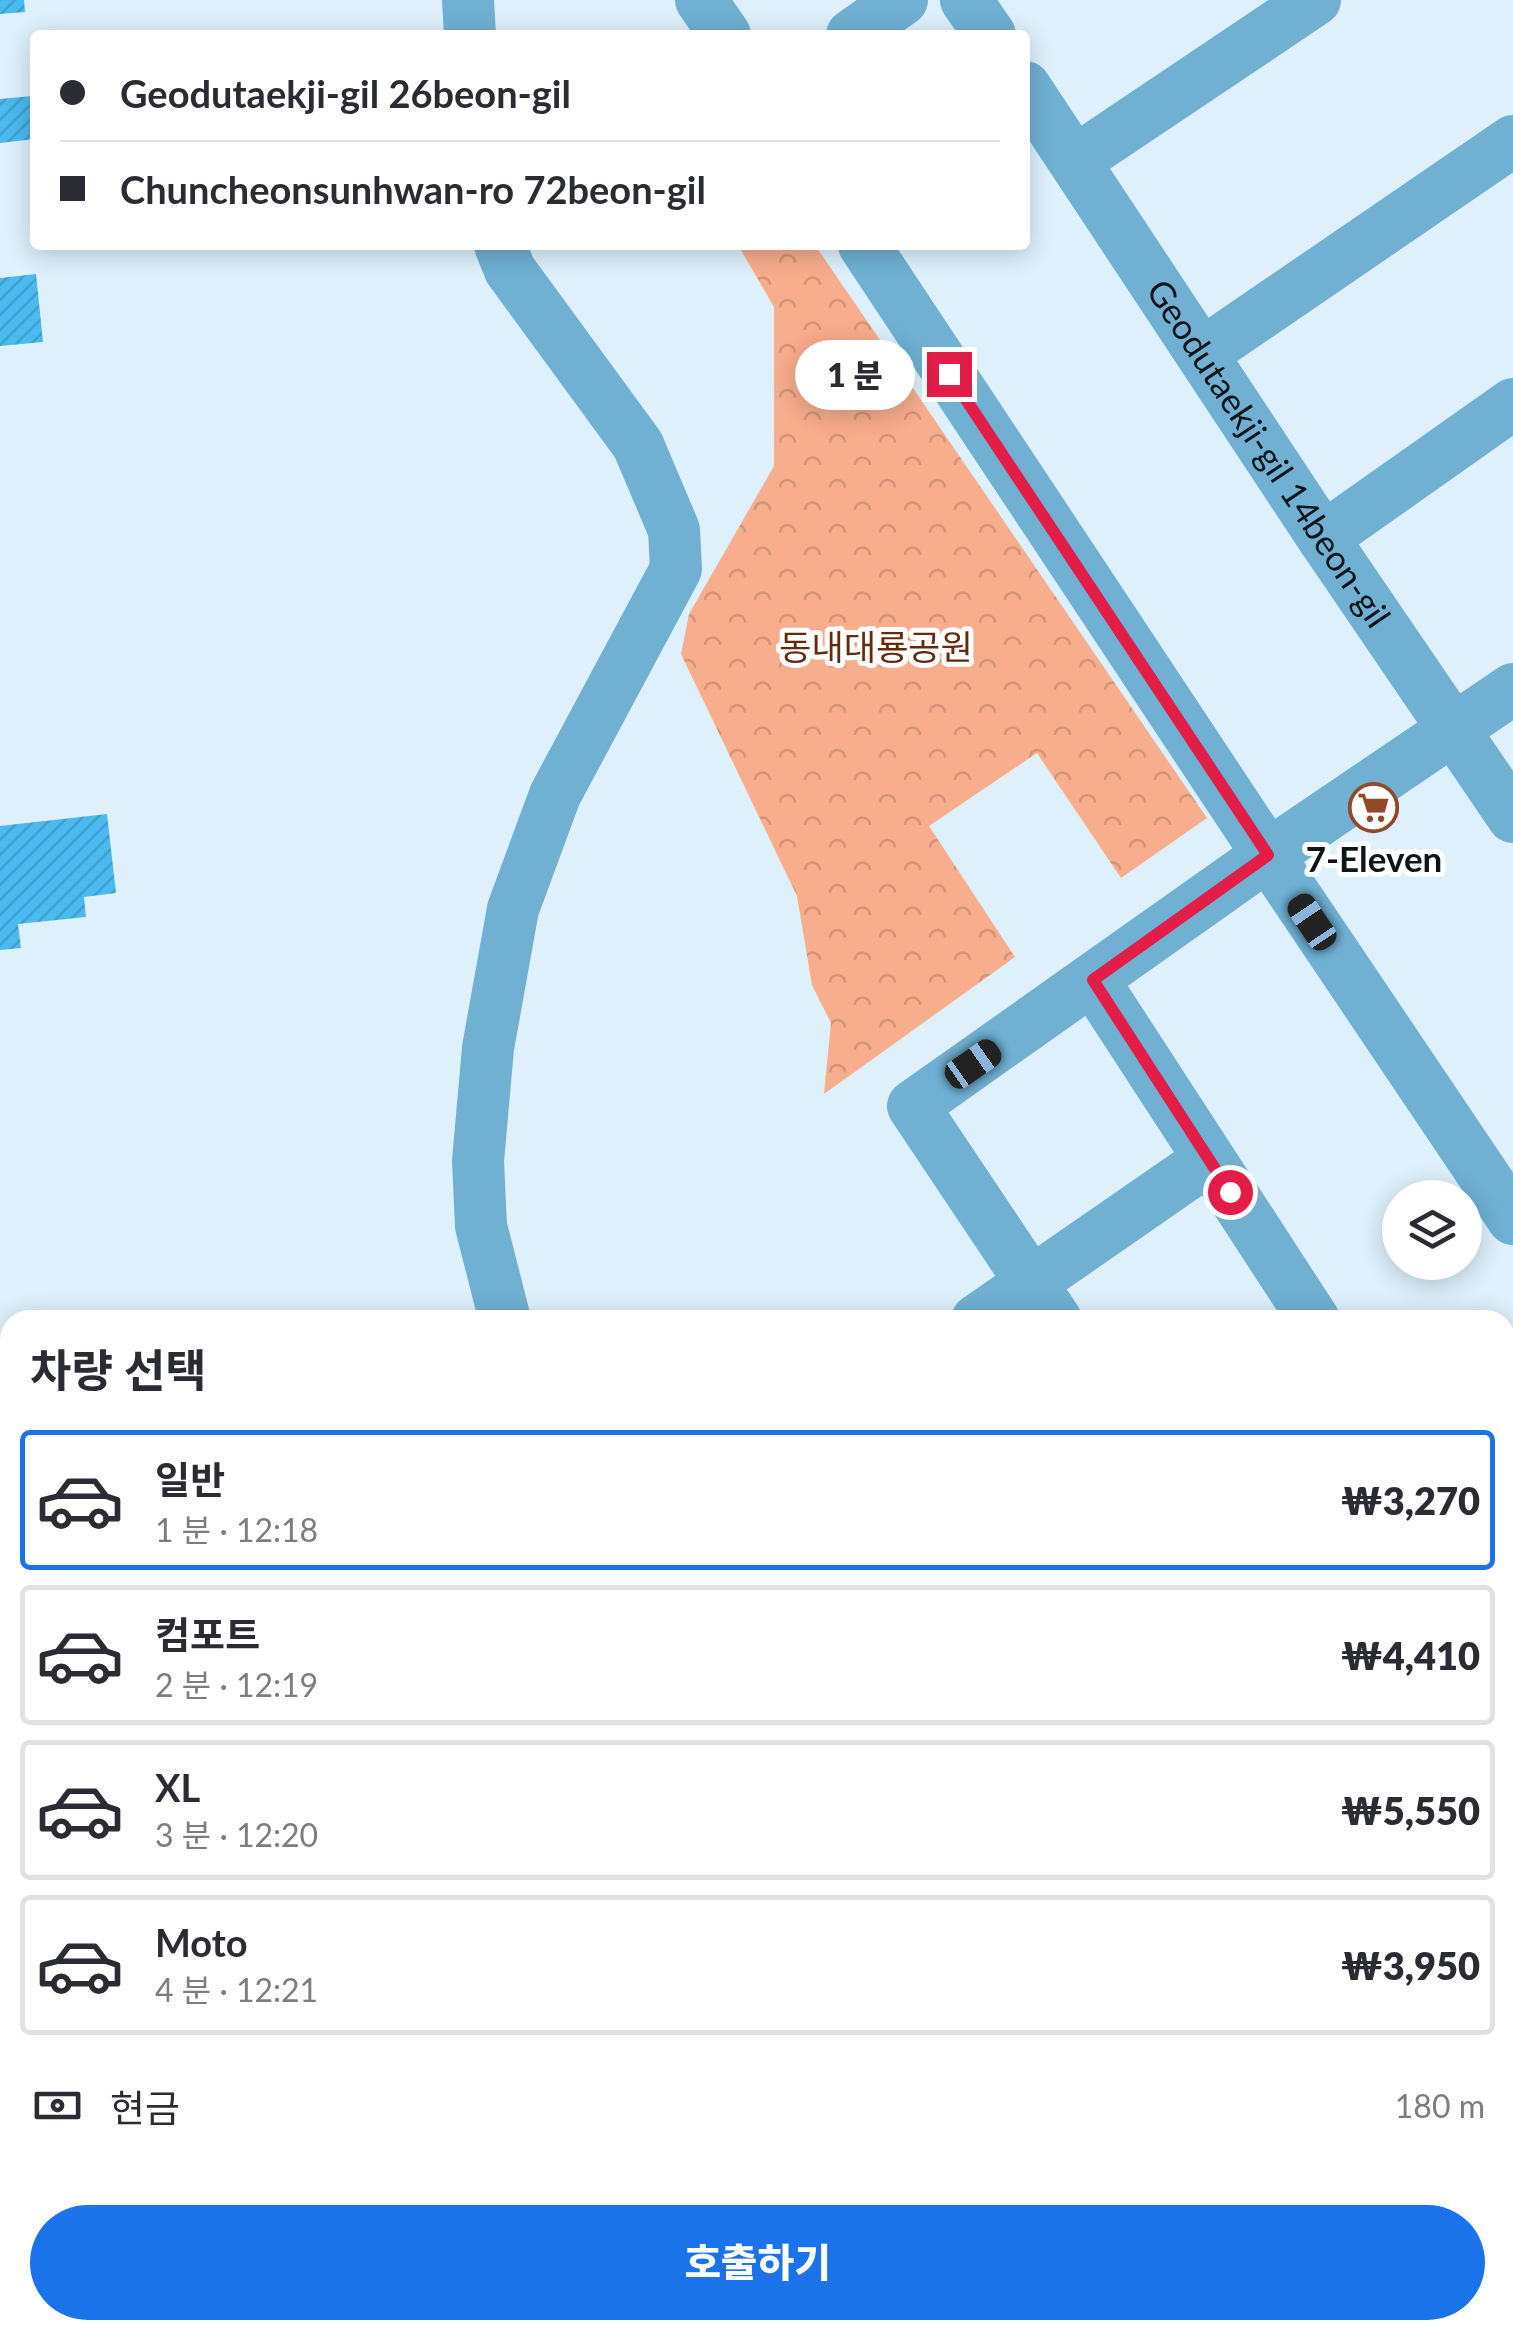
<!DOCTYPE html>
<html lang="ko">
<head>
<meta charset="utf-8">
<style>
	:root { --surface:#fff; --page:#f7f7f7; --text:#2b2b33; --muted:#7c7c81; --line:#e1e1e2; --accent:#1a73e8 }
	body { margin:0; font-family:Lato,"Noto Sans KR",sans-serif; background:var(--page); color:var(--text); height:100vh; display:flex; flex-direction:column; font-size:38px; white-space:nowrap }
	* { box-sizing:border-box; margin:0 }
	p { font-size:32px; color:var(--muted) }
	.icon { flex:none; width:55px; height:55px; fill:none; stroke:currentColor; stroke-width:2; stroke-linecap:round; stroke-linejoin:round }
	.map { position:relative; flex:1; overflow:hidden }
	.drawer { position:absolute; left:0px; top:1310px; width:1515px; height:1030px; display:flex; flex-direction:column; background:var(--surface); border-radius:30px 30px 0 0; box-shadow:0 5px 25px #0003 }
	.drawer>* { flex:none }
	.banner { position:absolute; left:30px; top:30px; width:1000px; height:220px; border-radius:10px; box-shadow:0 5px 25px #0003; display:grid; align-content:center; height:220px; padding:0 30px; background:var(--surface) }
	.tools { position:absolute; left:1382px; top:1180px; display:grid; gap:20px }
	.tools a { display:grid; place-items:center; width:100px; height:100px; border-radius:50%; background:var(--surface); box-shadow:0 5px 25px #0003; font-size:50px }
	.end { position:absolute; width:45px; height:45px; margin:-22px; border:12px solid #e11d48; background:#fff; box-shadow:0 0 0 5px #fff }
	.from { border-radius:50% }
	.bubble { position:absolute; height:70px; border-radius:35px; background:var(--surface); box-shadow:0 5px 25px #0003; font-size:32px; font-weight:800; line-height:70px; text-align:center }
	.car { position:absolute; width:30px; height:60px; margin:-30px -15px; border-radius:12px; box-shadow:0 0 8px 2px #0007; background:linear-gradient(#222 24%,#8ab4d8 0 40%,#222 0 76%,#8ab4d8 0 86%,#222 0) }
	.banner b { display:flex; align-items:center; gap:35px; height:95px; font-size:38px }
	.banner b+b { border-top:2px solid var(--line) }
	.banner i { width:25px; height:25px; background:var(--text) }
	ul { padding:0; list-style:none }
	li { display:flex; align-items:center; gap:30px; height:140px; margin:0 20px 15px; padding:0 10px; border:5px solid var(--line); border-radius:10px }
	li div { flex:1 }
	li b { display:block; font-size:38px }
	li em { font-style:normal; font-weight:800 }
	li.on { border-color:var(--accent) }
	li>.icon { width:90px; height:90px; stroke-width:1.5 }
	h2 { padding:0 30px; font-size:45px; line-height:120px }
	.pay { display:flex; align-items:center; gap:25px; height:110px; padding:0 30px; font-size:38px }
	.pay p { margin-inline-start:auto }
	.button { display:flex; gap:20px; margin-top:auto; padding:20px 30px }
	.button a { flex:1; height:115px; border-radius:60px; background:var(--accent); color:#fff; font-size:40px; font-weight:800; line-height:115px; text-align:center }
	.map>svg:first-child { display:block }
	.park { fill:url(#park-crowns) }
	.building { fill:url(#building-hatch) }
	.lines { fill:none; stroke-linecap:round; stroke-linejoin:round }
	.minor { stroke:#6fb0d3; stroke-width:52 }
	.route { stroke:#e11d48; stroke-width:12 }
	.labels { text-anchor:middle; stroke-width:10; stroke-linejoin:round; paint-order:stroke }
	.street-label { font-size:35px; fill:#0e1519; stroke:#fff }
	.park-label { font-size:35px; fill:#642a0a; stroke:#fff }
	.poi-label { font-size:35px; font-weight:bold; fill:#0e1519; stroke:#fff }
</style>
</head>
<body>
<div class="map">
<svg width="1513" height="2340" viewBox="0 0 1513 2340">
	<defs>
		<pattern id="park-crowns" width="20" height="18" patternUnits="userSpaceOnUse" patternTransform="scale(2.5)"><rect width="20" height="18" fill="#f8ad8c"/><path d="M2 6a3 3 0 1 1 6 0M12 15a3 3 0 1 1 6 0" fill="none" stroke="#d39478"/></pattern>
		<pattern id="building-hatch" width="6" height="6" patternUnits="userSpaceOnUse" patternTransform="scale(2.5)"><rect width="6" height="6" fill="#4abaf0"/><path d="M-1 1l2-2M0 6l6-6M5 7l2-2" fill="none" stroke="#409fcd"/></pattern>
	</defs>
	<rect width="100%" height="100%" fill="#ddf0fc"/>
	<!-- park -->
	<polygon class="park" points="738,245 815,245 1207,818 1121,878 1037,753 929,826 1015,957 824,1094 831,1023 812,985 797,896 681,654 689,614 774,466 774,307"/>
	<!-- building -->
	<g class="building">
		<polygon points="0,0 24,0 25,12 0,14"/>
		<polygon points="32,96 35,139 0,143 0,99"/>
		<polygon points="36,274 43,342 0,346 0,278"/>
		<polygon points="107,814 116,893 84,897 86,917 18,924 21,948 0,950 0,826"/>
		<polygon points="1513,1585 1513,1676 1505,1681 1505,1590"/>
		<polygon points="1513,1877 1513,1925 1505,1913 1505,1882"/>
		<polygon points="605,2330 806,2330 813,2340 608,2340"/>
		<polygon points="1216,2330 1316,2330 1300,2340 1201,2340"/>
	</g>
	<g class="lines">
		<!-- minor -->
		<g class="minor">
			<polyline points="468,0 470,35"/>
			<polyline points="701,0 725,35"/>
			<polyline points="966,0 990,35"/>
			<polyline points="852,35 902,0"/>
			<path id="s1" d="M 1025,87 L 1323,538 L 1513,817"/>
			<polyline points="1075,161 1315,0"/>
			<polyline points="500,245 510,270 638,445 674,530 676,569 555,795 513,909 488,1048 478,1161 481,1226 505,1320"/>
			<polyline points="864,245 1268,855 1513,1219"/>
			<polyline points="1203,353 1513,141"/>
			<polyline points="1323,538 1513,404"/>
			<polyline points="1093,980 1314,1320"/>
			<polyline points="977,1320 1208,1160"/>
			<polyline points="1056,1320 913,1106 1268,855 1513,689"/>
			<polyline points="1505,1533 1513,1528"/>
			<polyline points="1505,1760 1513,1755"/>
			<polyline points="0,1985 10,1986"/>
			<polyline points="0,2172 10,2167"/>
			<polyline points="583,2330 591,2340"/>
			<polyline points="874,2330 882,2340"/>
			<polyline points="193,2340 212,2330"/>
		</g>
	</g>
	<g class="lines">
		<!-- route -->
		<polyline class="route" points="949,374 1268,855 1093,980 1230,1192"/>
	</g>
	<!-- icons -->
	<defs>
		<symbol id="supermarket-ring" viewBox="-11 -11 22 22"><circle r="9.5" fill="#fff" stroke="#914927" stroke-width="1.5"/><path d="M-6-5.5h2.5l.6 2H6L4.5 2H-2.5L-4.4-4H-6ZM-1.5 3.2a1.3 1.3 0 1 0 .1 0ZM3 3.2a1.3 1.3 0 1 0 .1 0Z" fill="#914927"/></symbol>
	</defs>
	<g fill-rule="evenodd">
		<use href="#supermarket-ring" x="1346" y="780" width="55" height="55"/>
	</g>
	<g class="labels">
		<!-- street labels -->
		<g class="street-label">
			<text dy="12" stroke="none"><textPath href="#s1" startOffset="440">Geodutaekji-gil 14beon-gil</textPath></text>
		</g>
		<!-- park labels -->
		<g class="park-label">
			<text x="876" y="660">동내대룡공원</text>
		</g>
		<!-- poi labels -->
		<g class="poi-label">
			<text x="1374" y="872">7-Eleven</text>
		</g>
	</g>
</svg>
<div class="tools">
<a><svg class="icon" aria-label="layers" viewBox="0 0 24 24"><path d="M12 4l9 5-9 5-9-5zM3 14l9 5 9-5"/></svg></a>
</div>
<i class="end from" style="left:1230px;top:1192px"></i>
<i class="end" style="left:949px;top:374px"></i>
<div class="bubble" style="left:795px;top:340px;width:120px">1 분</div>
<i class="car" style="left:1312px;top:922px;rotate:326deg"></i>
<i class="car" style="left:973px;top:1064px;rotate:55deg"></i>
<div class="banner">
<b><i class="from"></i>Geodutaekji-gil 26beon-gil</b>
<b><i></i>Chuncheonsunhwan-ro 72beon-gil</b>
</div>
<section class="drawer">
<h2>차량 선택</h2>
<ul>
<li class="on"><svg class="icon" aria-label="car" viewBox="0 0 24 24"><path d="M5 17H2v-5l4-1 3-4h7l3 4 3 1v5h-3M9 17h6M6 11h13"/><circle cx="7" cy="17" r="2"/><circle cx="17" cy="17" r="2"/></svg><div><b>일반</b><p>1 분 · 12:18</p></div><em>₩3,270</em></li>
<li><svg class="icon" aria-label="car" viewBox="0 0 24 24"><path d="M5 17H2v-5l4-1 3-4h7l3 4 3 1v5h-3M9 17h6M6 11h13"/><circle cx="7" cy="17" r="2"/><circle cx="17" cy="17" r="2"/></svg><div><b>컴포트</b><p>2 분 · 12:19</p></div><em>₩4,410</em></li>
<li><svg class="icon" aria-label="car" viewBox="0 0 24 24"><path d="M5 17H2v-5l4-1 3-4h7l3 4 3 1v5h-3M9 17h6M6 11h13"/><circle cx="7" cy="17" r="2"/><circle cx="17" cy="17" r="2"/></svg><div><b>XL</b><p>3 분 · 12:20</p></div><em>₩5,550</em></li>
<li><svg class="icon" aria-label="car" viewBox="0 0 24 24"><path d="M5 17H2v-5l4-1 3-4h7l3 4 3 1v5h-3M9 17h6M6 11h13"/><circle cx="7" cy="17" r="2"/><circle cx="17" cy="17" r="2"/></svg><div><b>Moto</b><p>4 분 · 12:21</p></div><em>₩3,950</em></li>
</ul>
<div class="pay"><svg class="icon" aria-label="cash" viewBox="0 0 24 24"><path d="M3 7h18v10H3z"/><circle cx="12" cy="12" r="2"/></svg>현금<p>180 m</p></div>
<div class="button"><a>호출하기</a></div>
</section>
</div>
</body>
</html>
